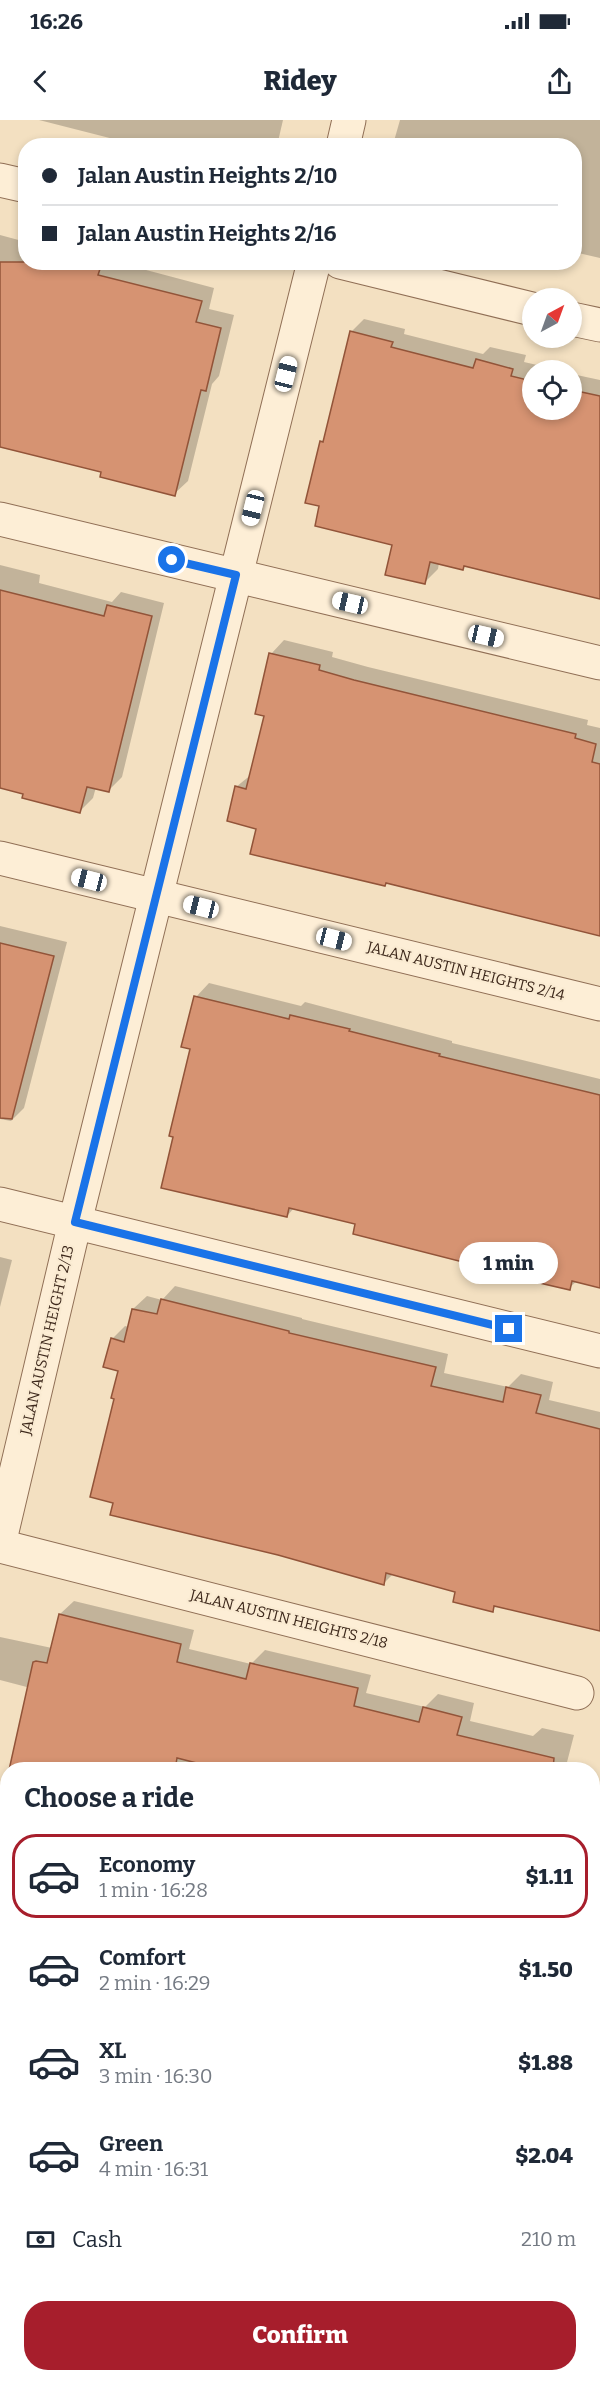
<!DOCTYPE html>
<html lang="en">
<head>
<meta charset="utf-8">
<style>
	:root { --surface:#fff; --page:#f2f2f3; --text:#1f2937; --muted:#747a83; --line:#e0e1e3; --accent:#a71e2c }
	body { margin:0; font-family:Bitter,serif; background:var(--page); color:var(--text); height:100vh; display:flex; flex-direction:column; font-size:22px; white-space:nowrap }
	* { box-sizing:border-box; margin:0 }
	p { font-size:20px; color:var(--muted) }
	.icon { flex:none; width:33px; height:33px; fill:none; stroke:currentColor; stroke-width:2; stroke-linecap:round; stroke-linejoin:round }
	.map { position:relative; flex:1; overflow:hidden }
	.drawer { position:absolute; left:0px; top:1642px; width:600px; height:620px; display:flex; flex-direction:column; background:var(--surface); border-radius:24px 24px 0 0; box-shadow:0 3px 9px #0003 }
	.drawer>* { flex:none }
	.banner { position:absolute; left:18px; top:18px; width:564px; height:132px; border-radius:24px; box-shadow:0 3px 9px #0003; display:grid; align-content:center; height:132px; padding:0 24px; background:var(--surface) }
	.needle { width:39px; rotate:41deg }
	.buttons { position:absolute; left:522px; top:168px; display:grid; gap:12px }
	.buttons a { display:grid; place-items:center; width:60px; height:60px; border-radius:50%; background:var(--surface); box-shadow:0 3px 9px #0003; font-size:30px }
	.end { position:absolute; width:27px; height:27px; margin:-14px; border:8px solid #1a73e8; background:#fff; box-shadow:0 0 0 3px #fff }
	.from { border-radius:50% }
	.bubble { position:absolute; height:42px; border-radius:21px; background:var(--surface); box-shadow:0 3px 9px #0003; font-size:20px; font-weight:800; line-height:42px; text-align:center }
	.car { position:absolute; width:18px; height:36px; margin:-18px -9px; border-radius:8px; box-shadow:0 0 4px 2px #0007; background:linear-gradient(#fff 24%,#345 0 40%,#fff 0 76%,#345 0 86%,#fff 0) }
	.banner b { display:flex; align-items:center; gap:21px; height:57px; font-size:22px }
	.banner b+b { border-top:2px solid var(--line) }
	.banner i { width:15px; height:15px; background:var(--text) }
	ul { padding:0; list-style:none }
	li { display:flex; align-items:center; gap:18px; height:84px; margin:0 12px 9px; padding:0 12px; border:3px solid transparent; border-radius:24px }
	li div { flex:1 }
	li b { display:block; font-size:22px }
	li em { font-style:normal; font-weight:800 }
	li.on { border-color:var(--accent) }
	li>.icon { width:54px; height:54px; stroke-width:1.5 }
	h2 { padding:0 24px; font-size:27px; line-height:72px }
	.pay { display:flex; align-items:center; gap:15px; height:66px; padding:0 24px; font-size:22px }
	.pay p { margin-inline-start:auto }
	.cta { display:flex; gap:12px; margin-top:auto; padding:12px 24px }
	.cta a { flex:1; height:69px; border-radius:24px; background:var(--accent); color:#fff; font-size:24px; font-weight:800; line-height:69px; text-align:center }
	.status { display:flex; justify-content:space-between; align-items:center; height:42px; padding:0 30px; background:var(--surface); direction:ltr }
	.status svg { height:16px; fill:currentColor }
	header { display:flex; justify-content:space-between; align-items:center; height:78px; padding:0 24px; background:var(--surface); font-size:27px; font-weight:800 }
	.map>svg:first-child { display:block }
	.shadow { fill:#0003 }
	.building { fill:#d69372; stroke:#925439; stroke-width:1.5 }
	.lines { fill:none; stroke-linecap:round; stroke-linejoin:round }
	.minor-casing { stroke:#906f56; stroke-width:35 }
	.minor { stroke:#fdeed6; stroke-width:33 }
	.route { stroke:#1a73e8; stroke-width:8 }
	.labels { text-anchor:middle; stroke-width:4.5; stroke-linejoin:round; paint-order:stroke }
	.street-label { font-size:15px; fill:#3e291c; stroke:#faebd2 }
</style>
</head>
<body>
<div class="status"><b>16:26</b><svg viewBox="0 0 49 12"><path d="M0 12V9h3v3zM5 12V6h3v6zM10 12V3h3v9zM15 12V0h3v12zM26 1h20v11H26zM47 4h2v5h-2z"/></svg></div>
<header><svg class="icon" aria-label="back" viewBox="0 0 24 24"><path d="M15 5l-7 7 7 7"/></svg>Ridey<svg class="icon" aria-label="share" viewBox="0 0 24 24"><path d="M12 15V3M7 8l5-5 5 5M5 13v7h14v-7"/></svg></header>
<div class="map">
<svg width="600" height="2261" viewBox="0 0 600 2261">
	<rect width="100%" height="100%" fill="#f3e0c1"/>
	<!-- shadow -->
	<g class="shadow">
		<polygon points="39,0 283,0 277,26 141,26"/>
		<polygon points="400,0 600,0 600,138 574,132 574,26 390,26 394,21"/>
		<polygon points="0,115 26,122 26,142 116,142 214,168 209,189 234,195 219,256 212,264 188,361 174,374 103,351 0,326"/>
		<polygon points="364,199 405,209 404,214 483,234 490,227 526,235 524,242 559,250 532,250 532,290 572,290 572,254 600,260 600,477 466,445 462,448 439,443 438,449 424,463 394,424 321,385 321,322 325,318 351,212"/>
		<polygon points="0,445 40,455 39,463 112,482 121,472 164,483 122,657 109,670 96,667 93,678 80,691 0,667"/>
		<polygon points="284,520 333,532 332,537 368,547 588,600 587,605 600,608 600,816 595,815 596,813 388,762 385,764 258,707 236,667 252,654 266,595 271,534"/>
		<polygon points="0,806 67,822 24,988 11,1001 0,999"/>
		<polygon points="209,863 301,886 305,882 452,921 452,923 600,959 600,1167 577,1161 569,1168 507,1152 357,1103 294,1088 287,1096 192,928 196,877"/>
		<polygon points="0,1137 12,1140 0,1187"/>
		<polygon points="175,1166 302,1198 302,1199 448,1234 444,1253 508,1267 521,1254 553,1262 549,1280 600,1292 600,1510 497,1485 492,1490 457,1471 393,1454 383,1464 115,1381 116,1278 119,1249 112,1219 125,1206 129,1207 133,1189 147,1176 162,1180"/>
		<polygon points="74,1481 194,1510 189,1529 251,1544 265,1530 371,1555 366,1573 425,1587 438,1574 474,1583 470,1601 533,1616 542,1608 574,1615 565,1650 24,1650 42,1571 0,1560 0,1517 52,1528 60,1494"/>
		<polygon points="8,1812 8,2048 0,2047 0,1819"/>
		<polygon points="600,2092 600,2109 592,2102"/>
		<polygon points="592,2248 600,2255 600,2261 439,2261 446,2254 592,2254"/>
	</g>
	<!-- building -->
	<g class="building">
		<polygon points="0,142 75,142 100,149 98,155 202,181 196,202 221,208 206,271 201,270 175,376 100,357 101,352 0,327"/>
		<polygon points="350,211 393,222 391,227 473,248 476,239 513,249 511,256 532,261 532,290 572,290 572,270 600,276 600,479 464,446 463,450 430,442 425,464 385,455 392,425 315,406 319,386 305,383 320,321 323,322"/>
		<polygon points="0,470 104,496 107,485 152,496 109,672 87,667 80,693 22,678 23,674 0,668"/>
		<polygon points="269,533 320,545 319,550 354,560 576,614 575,618 596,624 592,642 600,644 600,816 386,763 385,766 250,734 256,709 227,701 235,666 246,669 264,596 255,594"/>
		<polygon points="0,823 54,836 12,999 0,998"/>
		<polygon points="194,876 289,899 290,895 350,909 349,911 440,934 439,936 600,975 600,1168 572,1161 570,1170 505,1155 506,1153 353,1114 355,1104 289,1088 287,1097 161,1068 173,1017 169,1016 190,929 181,927"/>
		<polygon points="161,1179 289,1211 289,1213 436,1247 431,1266 503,1282 506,1267 541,1275 536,1293 600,1309 600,1511 494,1486 493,1492 453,1482 455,1472 386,1453 384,1465 278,1435 110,1395 113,1383 90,1377 114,1279 111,1278 118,1251 103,1247 111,1218 124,1222 132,1189 157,1194"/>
		<polygon points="59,1494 181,1524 177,1542 246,1559 250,1543 358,1568 354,1586 419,1602 423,1587 462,1597 457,1615 554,1638 553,1650 224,1650 177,1638 175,1650 9,1650 33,1542 36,1541 47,1543"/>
	</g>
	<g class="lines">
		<defs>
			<g id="minor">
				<polyline points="343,26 349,0"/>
				<polyline points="0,60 26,66"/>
				<polyline points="340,142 532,189"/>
				<polyline points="572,199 600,205"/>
				<polyline points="0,399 600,543"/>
				<polyline points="0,738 600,884"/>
				<polyline points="0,1084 600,1231"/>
				<polyline points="0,1420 75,1102 314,142"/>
				<polyline points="0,1426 577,1573"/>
				<polyline points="0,1767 8,1769"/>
				<polyline points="592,1936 600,1914"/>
				<polyline points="0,2114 8,2115"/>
				<polyline points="592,2183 600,2190"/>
				<polyline points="0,2204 8,2206"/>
				<polyline points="177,2254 179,2261"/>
				<polyline points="405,2261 412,2254"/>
			</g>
		</defs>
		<!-- minor casing -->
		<use href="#minor" class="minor-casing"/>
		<!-- minor -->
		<use href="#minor" class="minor"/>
	</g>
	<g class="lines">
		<!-- route -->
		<polyline class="route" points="172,440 236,455 75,1102 509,1209"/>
	</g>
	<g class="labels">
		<!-- street labels -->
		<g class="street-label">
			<text transform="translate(466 851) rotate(14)" y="5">JALAN AUSTIN HEIGHTS 2/14</text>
			<text transform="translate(47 1220) rotate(-77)" y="5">JALAN AUSTIN HEIGHT 2/13</text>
			<text transform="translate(289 1499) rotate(14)" y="5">JALAN AUSTIN HEIGHTS 2/18</text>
		</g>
	</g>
</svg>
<div class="buttons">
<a><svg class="needle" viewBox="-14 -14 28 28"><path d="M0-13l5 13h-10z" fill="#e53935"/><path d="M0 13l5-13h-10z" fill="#747a83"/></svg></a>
<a><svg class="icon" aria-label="locate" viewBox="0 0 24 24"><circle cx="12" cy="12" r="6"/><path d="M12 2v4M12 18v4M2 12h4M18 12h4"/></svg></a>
</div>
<i class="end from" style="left:172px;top:440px"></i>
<i class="end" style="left:509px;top:1209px"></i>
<div class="bubble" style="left:459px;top:1122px;width:99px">1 min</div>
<i class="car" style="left:286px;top:254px;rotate:14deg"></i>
<i class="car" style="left:253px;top:388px;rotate:194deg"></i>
<i class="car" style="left:350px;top:483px;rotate:283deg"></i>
<i class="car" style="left:486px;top:516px;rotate:103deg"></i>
<i class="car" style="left:89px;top:760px;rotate:284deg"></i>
<i class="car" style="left:201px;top:787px;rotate:284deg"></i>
<i class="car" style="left:334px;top:819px;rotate:104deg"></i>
<div class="banner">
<b><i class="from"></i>Jalan Austin Heights 2/10</b>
<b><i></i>Jalan Austin Heights 2/16</b>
</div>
<section class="drawer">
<h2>Choose a ride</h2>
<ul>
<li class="on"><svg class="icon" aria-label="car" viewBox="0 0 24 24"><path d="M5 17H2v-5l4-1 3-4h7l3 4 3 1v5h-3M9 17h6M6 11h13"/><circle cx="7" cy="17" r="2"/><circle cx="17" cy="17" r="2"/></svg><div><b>Economy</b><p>1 min · 16:28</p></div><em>$1.11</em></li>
<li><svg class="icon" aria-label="car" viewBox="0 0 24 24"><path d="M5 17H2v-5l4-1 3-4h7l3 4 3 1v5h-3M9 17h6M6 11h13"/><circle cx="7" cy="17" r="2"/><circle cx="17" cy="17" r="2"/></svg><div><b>Comfort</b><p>2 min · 16:29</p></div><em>$1.50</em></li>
<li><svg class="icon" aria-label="car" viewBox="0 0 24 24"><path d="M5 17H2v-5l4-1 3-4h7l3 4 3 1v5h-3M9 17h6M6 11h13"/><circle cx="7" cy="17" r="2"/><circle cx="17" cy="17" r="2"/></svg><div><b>XL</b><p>3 min · 16:30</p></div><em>$1.88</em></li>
<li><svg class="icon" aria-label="car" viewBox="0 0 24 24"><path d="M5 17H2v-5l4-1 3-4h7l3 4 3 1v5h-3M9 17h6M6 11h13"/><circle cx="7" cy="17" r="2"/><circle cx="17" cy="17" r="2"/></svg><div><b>Green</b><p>4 min · 16:31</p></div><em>$2.04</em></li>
</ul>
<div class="pay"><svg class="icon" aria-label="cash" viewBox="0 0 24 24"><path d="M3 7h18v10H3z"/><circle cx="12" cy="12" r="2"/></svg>Cash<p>210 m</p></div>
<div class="cta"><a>Confirm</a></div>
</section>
</div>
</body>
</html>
